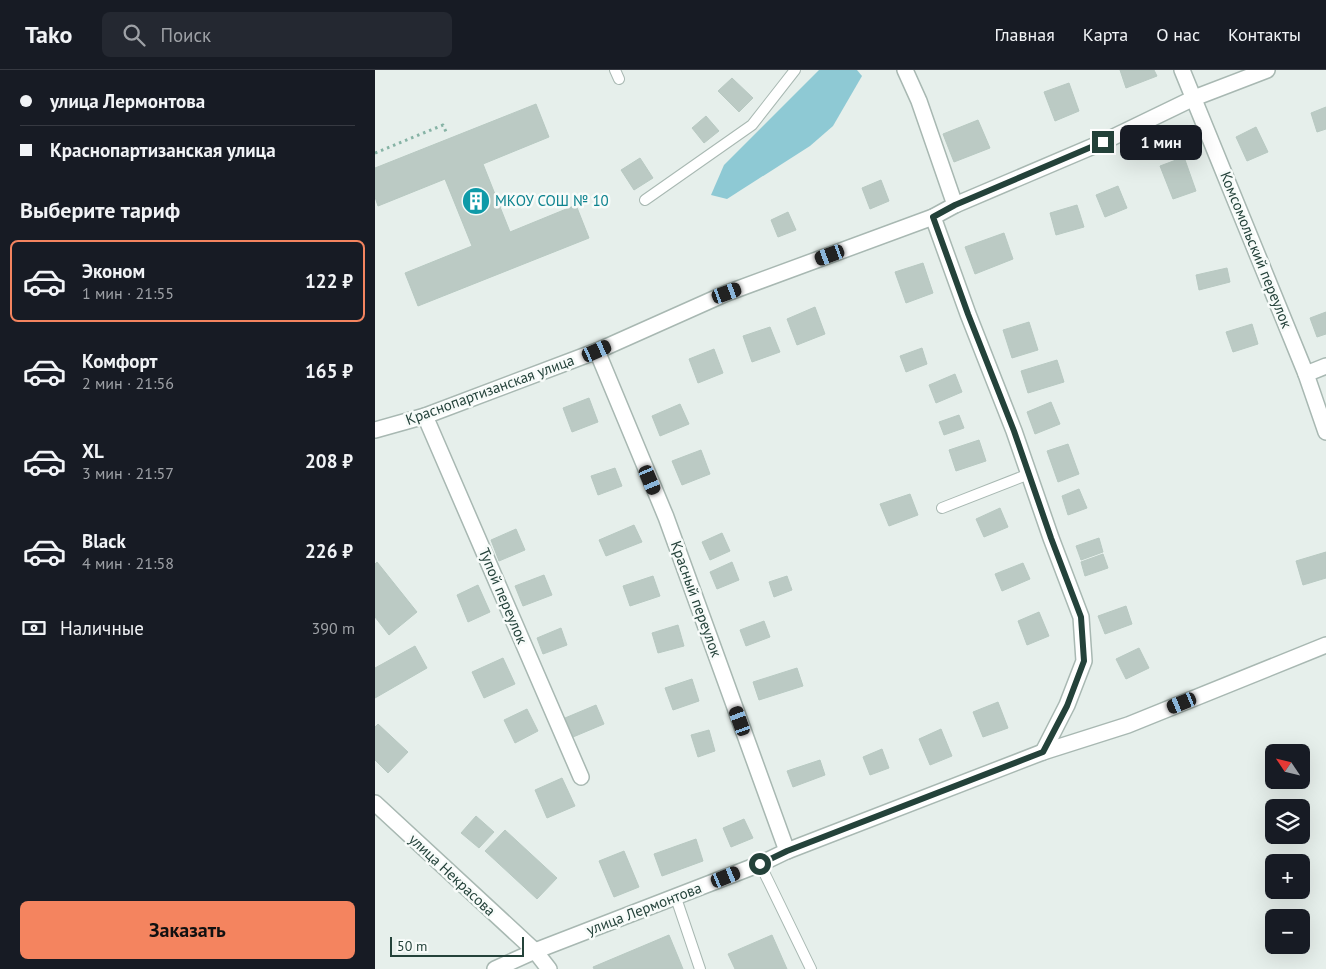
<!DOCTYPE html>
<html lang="ru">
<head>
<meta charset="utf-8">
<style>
	:root { --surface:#171b24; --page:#242831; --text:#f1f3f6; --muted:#9ea1a6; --line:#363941; --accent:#f4845f }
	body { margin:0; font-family:"PT Sans",sans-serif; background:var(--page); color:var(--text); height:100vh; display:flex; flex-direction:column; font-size:19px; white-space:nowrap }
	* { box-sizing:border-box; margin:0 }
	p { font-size:16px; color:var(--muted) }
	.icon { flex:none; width:28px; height:28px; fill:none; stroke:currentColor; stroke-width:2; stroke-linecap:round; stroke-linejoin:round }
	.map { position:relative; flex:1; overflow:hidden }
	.details { display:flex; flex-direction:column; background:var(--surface); width:375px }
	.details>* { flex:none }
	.hud { display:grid; align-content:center; height:110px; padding:0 20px; background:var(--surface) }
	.needle { width:32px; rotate:305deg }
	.fabs { position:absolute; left:890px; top:674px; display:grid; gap:10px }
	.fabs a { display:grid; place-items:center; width:45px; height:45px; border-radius:8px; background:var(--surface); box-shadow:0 5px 20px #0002; font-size:25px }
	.scale { position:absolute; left:15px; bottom:12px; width:134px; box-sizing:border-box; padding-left:5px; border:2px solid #24423a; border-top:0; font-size:14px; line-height:18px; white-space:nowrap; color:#24423a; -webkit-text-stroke:4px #f7fbf9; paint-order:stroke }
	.end { position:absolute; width:22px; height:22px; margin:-11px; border:6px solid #24423a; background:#fff; box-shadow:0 0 0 2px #fff }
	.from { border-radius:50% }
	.bubble { position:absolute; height:35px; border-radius:8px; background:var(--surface); box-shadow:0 5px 20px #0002; font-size:16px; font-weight:700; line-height:35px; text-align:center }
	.car { position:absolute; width:15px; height:30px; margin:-15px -8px; border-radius:6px; box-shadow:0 0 4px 1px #0007; background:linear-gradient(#222 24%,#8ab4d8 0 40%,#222 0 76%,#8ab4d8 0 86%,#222 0) }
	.hud b { display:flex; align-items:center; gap:18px; height:48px; font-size:19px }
	.hud b+b { border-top:1px solid var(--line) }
	.hud i { width:12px; height:12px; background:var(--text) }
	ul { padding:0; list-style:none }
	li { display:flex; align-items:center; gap:15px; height:82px; margin:0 10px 8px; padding:0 10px; border:2px solid transparent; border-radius:8px }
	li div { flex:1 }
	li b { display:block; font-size:19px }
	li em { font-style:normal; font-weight:700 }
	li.current { border-color:var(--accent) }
	li>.icon { width:45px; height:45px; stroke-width:1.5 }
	h2 { padding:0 20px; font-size:22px; line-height:60px }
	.pay { display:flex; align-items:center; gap:12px; height:55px; padding:0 20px; font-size:19px }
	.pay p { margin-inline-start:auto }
	.action { display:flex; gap:10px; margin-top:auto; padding:10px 20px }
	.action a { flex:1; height:58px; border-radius:8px; background:var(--accent); color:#111; font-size:20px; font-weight:700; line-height:58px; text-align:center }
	header { display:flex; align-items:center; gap:30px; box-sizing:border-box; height:70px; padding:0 25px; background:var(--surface); border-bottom:1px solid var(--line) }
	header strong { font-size:24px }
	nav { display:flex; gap:28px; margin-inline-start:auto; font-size:18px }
	.search { width:350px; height:45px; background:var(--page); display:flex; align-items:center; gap:12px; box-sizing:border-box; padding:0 18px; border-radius:8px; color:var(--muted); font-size:19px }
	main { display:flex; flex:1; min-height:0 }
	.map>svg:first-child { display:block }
	.water { fill:#8ec9d4 }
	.building { fill:#bbcac4; stroke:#b8c9c2 }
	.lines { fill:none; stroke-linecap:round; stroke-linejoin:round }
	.service-casing { stroke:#a8b8b2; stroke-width:12 }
	.minor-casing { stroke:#a8b8b2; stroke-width:18 }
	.tertiary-casing { stroke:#a8b8b2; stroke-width:18 }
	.path { stroke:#86b3a5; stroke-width:3; stroke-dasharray:2.5 4; stroke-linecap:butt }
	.service { stroke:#fff; stroke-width:10 }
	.minor { stroke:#fff; stroke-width:15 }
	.tertiary { stroke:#fff; stroke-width:15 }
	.route { stroke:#24423a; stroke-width:6 }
	.labels { text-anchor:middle; stroke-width:5; stroke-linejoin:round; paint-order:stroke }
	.culture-label { font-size:15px; fill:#0d838f; stroke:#f7fbf9; text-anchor:start }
	.street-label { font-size:15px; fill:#24423a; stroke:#f7fbf9 }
</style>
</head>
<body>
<header>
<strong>Tako</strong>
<div class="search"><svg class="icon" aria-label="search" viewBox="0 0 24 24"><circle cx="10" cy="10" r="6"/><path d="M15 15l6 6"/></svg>Поиск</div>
<nav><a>Главная</a><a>Карта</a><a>О нас</a><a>Контакты</a></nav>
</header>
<main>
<section class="details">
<div class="hud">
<b><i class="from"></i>улица Лермонтова</b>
<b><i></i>Краснопартизанская улица</b>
</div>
<h2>Выберите тариф</h2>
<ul>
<li class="current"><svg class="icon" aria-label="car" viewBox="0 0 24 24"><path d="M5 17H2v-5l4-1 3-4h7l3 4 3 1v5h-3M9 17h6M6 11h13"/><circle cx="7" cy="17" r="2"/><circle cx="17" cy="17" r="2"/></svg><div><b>Эконом</b><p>1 мин · 21:55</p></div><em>122 ₽</em></li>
<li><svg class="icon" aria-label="car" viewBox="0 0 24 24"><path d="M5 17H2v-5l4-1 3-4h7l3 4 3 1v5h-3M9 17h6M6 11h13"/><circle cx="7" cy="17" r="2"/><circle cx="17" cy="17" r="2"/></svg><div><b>Комфорт</b><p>2 мин · 21:56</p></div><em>165 ₽</em></li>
<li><svg class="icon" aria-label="car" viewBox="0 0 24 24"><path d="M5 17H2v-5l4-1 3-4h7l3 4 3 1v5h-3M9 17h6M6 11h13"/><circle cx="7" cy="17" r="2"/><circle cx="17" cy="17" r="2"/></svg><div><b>XL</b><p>3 мин · 21:57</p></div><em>208 ₽</em></li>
<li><svg class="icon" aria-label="car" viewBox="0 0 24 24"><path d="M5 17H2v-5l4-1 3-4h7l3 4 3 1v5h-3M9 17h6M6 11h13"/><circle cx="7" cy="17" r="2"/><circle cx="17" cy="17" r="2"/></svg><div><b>Black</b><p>4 мин · 21:58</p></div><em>226 ₽</em></li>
</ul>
<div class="pay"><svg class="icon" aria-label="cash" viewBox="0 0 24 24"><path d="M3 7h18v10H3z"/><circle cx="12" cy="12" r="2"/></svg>Наличные<p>390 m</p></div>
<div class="action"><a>Заказать</a></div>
</section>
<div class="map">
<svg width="951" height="899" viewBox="0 0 951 899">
	<rect width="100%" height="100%" fill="#e6efeb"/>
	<!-- water -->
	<polygon class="water" points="444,0 482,0 487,6 458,56 435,76 352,129 336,125 349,95"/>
	<!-- building -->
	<g class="building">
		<polygon points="745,0 779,0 782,6 751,18"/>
		<polygon points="357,8 378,28 364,42 343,21"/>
		<polygon points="694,13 704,41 680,51 669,22"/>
		<polygon points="161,34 174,67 108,94 135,162 201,135 214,168 43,236 30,203 97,176 70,109 3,136 0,127 0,98"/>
		<polygon points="951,37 951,59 942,62 936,43"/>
		<polygon points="331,46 344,61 329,73 317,58"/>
		<polygon points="603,50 615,78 579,92 568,64"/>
		<polygon points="881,57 893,82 872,91 861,67"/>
		<polygon points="809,87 821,121 798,129 785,96"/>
		<polygon points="265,88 278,108 259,120 246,100"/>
		<polygon points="506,110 514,131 495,139 487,118"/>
		<polygon points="743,116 752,138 730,147 721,125"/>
		<polygon points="702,135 709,157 681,165 675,143"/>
		<polygon points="413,142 421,160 403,167 396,150"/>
		<polygon points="629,163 638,189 600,204 590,177"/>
		<polygon points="548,193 558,223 531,233 520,202"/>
		<polygon points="852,198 855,212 824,220 821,205"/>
		<polygon points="440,237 450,264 422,275 412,249"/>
		<polygon points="951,242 951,264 942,267 935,248"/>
		<polygon points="654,252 663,280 637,288 628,260"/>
		<polygon points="877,254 883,274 858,282 851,262"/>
		<polygon points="395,257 405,282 377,292 368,266"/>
		<polygon points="547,278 552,294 531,302 525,286"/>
		<polygon points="339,279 348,303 323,313 314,289"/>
		<polygon points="682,290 689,312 653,323 646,301"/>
		<polygon points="580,304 587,322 561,333 554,315"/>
		<polygon points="214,328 223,352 197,362 188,338"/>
		<polygon points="676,332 685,354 660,364 652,342"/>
		<polygon points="305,334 314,354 285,366 277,346"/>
		<polygon points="584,345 589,358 569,365 564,352"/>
		<polygon points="604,370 611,391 581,401 574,380"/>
		<polygon points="693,374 704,404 683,412 672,381"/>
		<polygon points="326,380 335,404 307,415 297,391"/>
		<polygon points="240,398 247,416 223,425 216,406"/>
		<polygon points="704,419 712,438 693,445 687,426"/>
		<polygon points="535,424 543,445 514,456 505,434"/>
		<polygon points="625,438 633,457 609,467 601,449"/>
		<polygon points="259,455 267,472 231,486 224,470"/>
		<polygon points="141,459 150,480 124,491 116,470"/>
		<polygon points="347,463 355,481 335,490 327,472"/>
		<polygon points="724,468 728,482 706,490 701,476"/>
		<polygon points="951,482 951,508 928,515 921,491"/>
		<polygon points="728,484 733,498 710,506 706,492"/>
		<polygon points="2,492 42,542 14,565 0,547 0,494"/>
		<polygon points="357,492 364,510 342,519 335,502"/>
		<polygon points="648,493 655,509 627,521 620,504"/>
		<polygon points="169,505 177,525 148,536 140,516"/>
		<polygon points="278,506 285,526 255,536 248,516"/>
		<polygon points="412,506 417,520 399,527 394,512"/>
		<polygon points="103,515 115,542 93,552 82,525"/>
		<polygon points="751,536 757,554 730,564 723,546"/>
		<polygon points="664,542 674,566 652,575 643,551"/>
		<polygon points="389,551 395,567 371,576 365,560"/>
		<polygon points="303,555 309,576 283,583 277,563"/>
		<polygon points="186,558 192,575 168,584 162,568"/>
		<polygon points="40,576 52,598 0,628 0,598"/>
		<polygon points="764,578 774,598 751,609 741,589"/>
		<polygon points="128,588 140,614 109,628 97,602"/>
		<polygon points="422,598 428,616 384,630 378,612"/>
		<polygon points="317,609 324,631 298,640 290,618"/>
		<polygon points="623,632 633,658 608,667 598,642"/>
		<polygon points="221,635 229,654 198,667 190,648"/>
		<polygon points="152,639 163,661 140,673 129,650"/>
		<polygon points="3,654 33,682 13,703 0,690 0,657"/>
		<polygon points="566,659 577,686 555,695 544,669"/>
		<polygon points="334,660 340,681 323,687 316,665"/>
		<polygon points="507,679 514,698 495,705 488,687"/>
		<polygon points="445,690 450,705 418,717 412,701"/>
		<polygon points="187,708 200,736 172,748 160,720"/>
		<polygon points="101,746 119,762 104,778 86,763"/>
		<polygon points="369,749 378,768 356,777 348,758"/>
		<polygon points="130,760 182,808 162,829 110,781"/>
		<polygon points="321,769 328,791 287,806 279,784"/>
		<polygon points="249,781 264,817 239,827 224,791"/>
		<polygon points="294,865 308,899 219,899 218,897"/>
		<polygon points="397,865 412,899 360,899 353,884"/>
	</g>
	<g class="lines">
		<defs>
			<g id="service">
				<polyline points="240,0 244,9"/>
				<polyline points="270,130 377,55 420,0"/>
				<polyline points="567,438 654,404"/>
				<polyline points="385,794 436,899"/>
				<polyline points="301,828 325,899"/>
			</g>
			<g id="minor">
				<polyline points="530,0 544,31 580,135"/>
				<polyline points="807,0 931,304 951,362"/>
				<polyline points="558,147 593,244 639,361 676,468 706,547 709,591 692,635 668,682"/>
				<polyline points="222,281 291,447 412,781"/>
				<polyline points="931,304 951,296"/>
				<polyline points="50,346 206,707"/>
				<polyline points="0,360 50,346 222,281 352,223 558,147 580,135 728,72 819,28 892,0"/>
				<polyline points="120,899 160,881 385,794 412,781 668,682 753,655 951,575"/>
			</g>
			<polyline id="tertiary" points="0,733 160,881 174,899"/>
		</defs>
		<!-- service casing -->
		<use href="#service" class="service-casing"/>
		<!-- minor casing -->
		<use href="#minor" class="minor-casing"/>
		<!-- tertiary casing -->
		<use href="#tertiary" class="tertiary-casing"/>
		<!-- path -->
		<polyline class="path" points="0,83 68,55 72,64"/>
		<!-- service -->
		<use href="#service" class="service"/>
		<!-- minor -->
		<use href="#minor" class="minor"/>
		<!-- tertiary -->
		<use href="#tertiary" class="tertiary"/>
	</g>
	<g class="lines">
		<!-- route -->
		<polyline class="route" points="385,794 412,781 668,682 692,636 709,591 706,547 676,468 639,361 593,244 558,147 580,135 728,72"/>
	</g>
	<!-- icons -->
	<defs>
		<symbol id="building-disc" viewBox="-11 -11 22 22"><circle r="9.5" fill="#0f9aa8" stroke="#f7fbf9"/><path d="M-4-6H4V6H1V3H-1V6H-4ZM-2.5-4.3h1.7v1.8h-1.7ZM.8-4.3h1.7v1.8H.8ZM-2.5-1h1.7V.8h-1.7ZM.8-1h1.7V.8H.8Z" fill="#fff"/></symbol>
	</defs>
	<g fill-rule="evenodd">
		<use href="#building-disc" x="85" y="115" width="32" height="32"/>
	</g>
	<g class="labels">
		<!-- culture labels -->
		<g class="culture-label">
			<text x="120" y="136">МКОУ СОШ № 10</text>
		</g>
		<!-- street labels -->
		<g class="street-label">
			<text transform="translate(881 180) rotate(68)" y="5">Комсомольский переулок</text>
			<text transform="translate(115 320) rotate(-20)" y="5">Краснопартизанская улица</text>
			<text transform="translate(128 526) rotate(67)" y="5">Тупой переулок</text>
			<text transform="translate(321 529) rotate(70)" y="5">Красный переулок</text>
			<text transform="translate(77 805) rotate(43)" y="5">улица Некрасова</text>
			<text transform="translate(269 839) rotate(-21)" y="5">улица Лермонтова</text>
		</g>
	</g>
</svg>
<div class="fabs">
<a><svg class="needle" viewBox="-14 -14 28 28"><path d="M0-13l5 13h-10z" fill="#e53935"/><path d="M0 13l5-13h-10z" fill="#9ea1a6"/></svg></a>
<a><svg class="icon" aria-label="layers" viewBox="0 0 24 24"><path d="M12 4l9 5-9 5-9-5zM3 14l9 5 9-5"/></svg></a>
<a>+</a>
<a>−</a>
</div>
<div class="scale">50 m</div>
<i class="end from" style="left:385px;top:794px"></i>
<i class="end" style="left:728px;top:72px"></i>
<div class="bubble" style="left:745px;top:55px;width:82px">1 мин</div>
<i class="car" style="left:455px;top:185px;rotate:250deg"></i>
<i class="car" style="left:352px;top:223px;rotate:70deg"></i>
<i class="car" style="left:222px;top:281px;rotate:66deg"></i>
<i class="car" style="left:275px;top:410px;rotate:157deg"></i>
<i class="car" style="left:807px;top:633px;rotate:248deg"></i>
<i class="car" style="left:365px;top:651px;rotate:340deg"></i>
<i class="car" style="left:351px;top:807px;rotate:68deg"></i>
</div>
</main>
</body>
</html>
